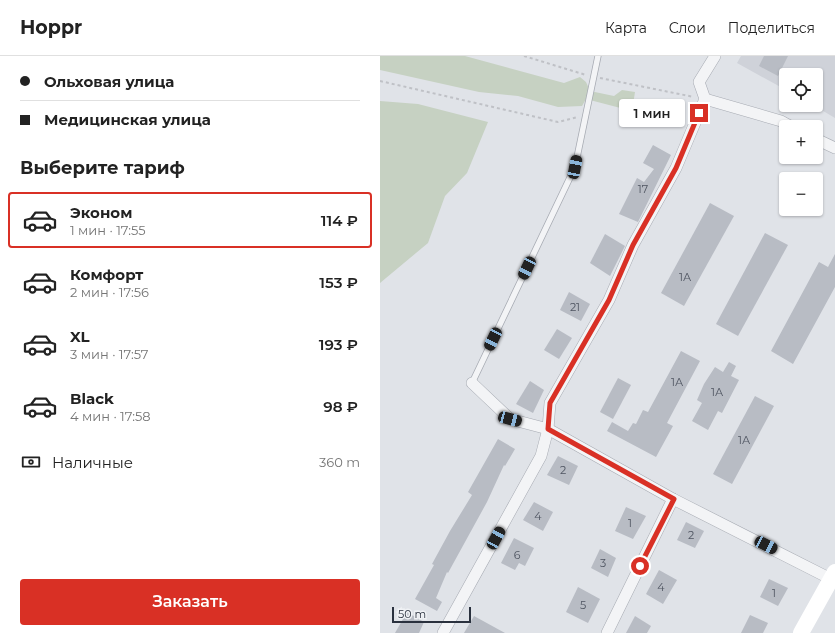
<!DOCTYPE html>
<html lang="ru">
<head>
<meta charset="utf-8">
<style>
	:root { --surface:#fff; --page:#f6f6f6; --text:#222; --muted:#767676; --line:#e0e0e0; --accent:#d93025 }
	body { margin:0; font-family:Montserrat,sans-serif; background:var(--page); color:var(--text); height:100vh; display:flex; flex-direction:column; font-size:15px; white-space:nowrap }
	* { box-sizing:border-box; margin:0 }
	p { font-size:13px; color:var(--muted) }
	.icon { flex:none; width:22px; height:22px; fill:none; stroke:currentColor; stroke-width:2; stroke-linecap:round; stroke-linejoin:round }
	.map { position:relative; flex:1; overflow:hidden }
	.details { display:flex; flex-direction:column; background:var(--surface); width:380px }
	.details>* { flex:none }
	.banner { display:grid; align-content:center; height:88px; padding:0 20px; background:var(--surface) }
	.fabs { position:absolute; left:399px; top:12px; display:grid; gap:8px }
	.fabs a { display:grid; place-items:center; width:44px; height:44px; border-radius:4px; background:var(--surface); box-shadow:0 1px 3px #0004; font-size:20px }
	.scale { position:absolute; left:12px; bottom:10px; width:79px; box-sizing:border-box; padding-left:4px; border:2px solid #2a313e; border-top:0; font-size:11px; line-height:14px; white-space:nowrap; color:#2a313e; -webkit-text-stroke:3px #f0f2f5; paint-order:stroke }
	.end { position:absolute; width:18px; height:18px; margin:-9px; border:5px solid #d93025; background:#fff; box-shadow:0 0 0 2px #fff }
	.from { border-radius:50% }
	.bubble { position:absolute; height:28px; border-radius:4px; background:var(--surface); box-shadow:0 1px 3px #0004; font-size:13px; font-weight:600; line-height:28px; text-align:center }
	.car { position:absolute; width:12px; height:24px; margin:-12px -6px; border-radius:5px; box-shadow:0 0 3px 1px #0007; background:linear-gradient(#222 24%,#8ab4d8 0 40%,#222 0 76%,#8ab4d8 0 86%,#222 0) }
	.banner b { display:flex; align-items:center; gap:14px; height:38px; font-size:15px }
	.banner b+b { border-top:1px solid var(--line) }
	.banner i { width:10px; height:10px; background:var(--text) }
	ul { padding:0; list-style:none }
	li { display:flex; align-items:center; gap:12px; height:56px; margin:0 8px 6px; padding:0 12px; border:2px solid transparent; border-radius:4px }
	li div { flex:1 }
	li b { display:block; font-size:15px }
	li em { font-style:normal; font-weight:600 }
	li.active { border-color:var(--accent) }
	li>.icon { width:36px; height:36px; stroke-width:1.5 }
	h2 { padding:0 20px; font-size:18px; line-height:48px }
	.pay { display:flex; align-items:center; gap:10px; height:44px; padding:0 20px; font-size:15px }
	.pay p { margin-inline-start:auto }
	.button { display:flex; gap:8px; margin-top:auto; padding:8px 20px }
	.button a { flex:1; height:46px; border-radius:4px; background:var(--accent); color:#fff; font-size:16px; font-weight:600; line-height:46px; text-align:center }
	header { display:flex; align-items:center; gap:24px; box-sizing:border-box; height:56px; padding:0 20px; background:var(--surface); border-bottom:1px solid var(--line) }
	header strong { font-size:19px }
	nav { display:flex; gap:22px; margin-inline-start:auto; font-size:14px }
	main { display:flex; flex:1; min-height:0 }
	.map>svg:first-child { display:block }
	.built { fill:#cfd2d9 }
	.green { fill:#c6d1c2 }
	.building { fill:#b8bcc4 }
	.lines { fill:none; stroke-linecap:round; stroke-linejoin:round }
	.lane-casing { stroke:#a6aab2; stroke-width:7 }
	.street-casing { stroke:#a6aab2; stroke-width:12 }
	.path { stroke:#bfc1c6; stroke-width:2; stroke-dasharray:3 3; stroke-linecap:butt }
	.lane { stroke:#f3f4f6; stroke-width:5.5 }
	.street { stroke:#f3f4f6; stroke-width:11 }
	.secondary { stroke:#fff; stroke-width:16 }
	.route { stroke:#d93025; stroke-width:5 }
	.labels { text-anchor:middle; stroke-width:4; stroke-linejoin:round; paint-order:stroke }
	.number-label { font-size:11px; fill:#4e5460 }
</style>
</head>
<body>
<header>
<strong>Hoppr</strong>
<nav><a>Карта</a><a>Слои</a><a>Поделиться</a></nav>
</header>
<main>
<section class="details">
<div class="banner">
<b><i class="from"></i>Ольховая улица</b>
<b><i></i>Медицинская улица</b>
</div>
<h2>Выберите тариф</h2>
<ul>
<li class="active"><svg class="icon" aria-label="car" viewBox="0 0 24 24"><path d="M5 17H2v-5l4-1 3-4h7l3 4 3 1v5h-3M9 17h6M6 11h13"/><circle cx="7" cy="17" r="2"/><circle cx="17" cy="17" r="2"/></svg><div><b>Эконом</b><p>1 мин · 17:55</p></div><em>114 ₽</em></li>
<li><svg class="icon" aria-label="car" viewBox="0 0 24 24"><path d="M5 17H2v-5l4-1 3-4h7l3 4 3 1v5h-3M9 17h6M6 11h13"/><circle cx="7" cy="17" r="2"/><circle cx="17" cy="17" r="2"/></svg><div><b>Комфорт</b><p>2 мин · 17:56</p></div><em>153 ₽</em></li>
<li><svg class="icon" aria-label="car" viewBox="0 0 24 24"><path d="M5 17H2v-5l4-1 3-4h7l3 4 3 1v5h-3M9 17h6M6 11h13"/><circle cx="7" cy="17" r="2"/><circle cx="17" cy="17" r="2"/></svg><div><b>XL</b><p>3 мин · 17:57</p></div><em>193 ₽</em></li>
<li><svg class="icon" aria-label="car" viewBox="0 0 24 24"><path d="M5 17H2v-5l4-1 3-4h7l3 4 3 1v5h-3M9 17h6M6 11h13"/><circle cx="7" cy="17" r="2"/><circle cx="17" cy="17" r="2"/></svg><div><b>Black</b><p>4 мин · 17:58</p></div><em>98 ₽</em></li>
</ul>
<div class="pay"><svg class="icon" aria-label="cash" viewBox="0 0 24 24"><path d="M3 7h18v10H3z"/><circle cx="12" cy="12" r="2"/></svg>Наличные<p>360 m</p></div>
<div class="button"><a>Заказать</a></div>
</section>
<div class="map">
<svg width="455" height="577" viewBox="0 0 455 577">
	<rect width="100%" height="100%" fill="#e0e3e8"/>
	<!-- built -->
	<polygon class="built" points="361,0 455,0 455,62 433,49 436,49 436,19 406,19 406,34 357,7"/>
	<!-- green -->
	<g class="green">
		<polygon points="0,0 85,0 184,27 200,21 206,26 210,35 234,40 242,34 255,36 252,55 206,43 202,50 178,51 138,40 99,36 0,14"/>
		<polygon points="0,45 38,48 108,66 87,117 65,140 48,187 0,227"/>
	</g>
	<!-- building -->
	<g class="building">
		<polygon points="384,0 408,0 398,20 379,10"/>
		<polygon points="273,89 291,99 258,166 239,158 257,122 264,126 274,113 263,107"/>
		<polygon points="330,147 354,160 304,250 281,237"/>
		<polygon points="385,177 408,189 358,280 336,268"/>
		<polygon points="225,178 245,190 230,220 210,207"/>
		<polygon points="455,198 455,231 413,308 391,295 439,206 448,211"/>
		<polygon points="189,236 210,248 201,265 180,254"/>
		<polygon points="177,273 192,282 179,303 164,294"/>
		<polygon points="301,295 320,305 287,367 293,370 276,401 227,375 232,366 248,375 253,367 256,368 263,354 268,356"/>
		<polygon points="349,306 356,310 351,320 359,324 342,357 338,355 328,374 312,365 322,347 317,344 324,328 335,311 343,316"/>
		<polygon points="238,322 251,329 233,363 220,356"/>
		<polygon points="150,325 164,334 153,357 136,348"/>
		<polygon points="375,340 394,350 352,428 333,418"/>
		<polygon points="118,383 135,393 125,410 124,409 107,446 68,517 67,516 56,542 62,546 57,555 35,543 54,509 52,508 70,475 92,439 88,436"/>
		<polygon points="178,400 198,410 189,429 167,419"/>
		<polygon points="154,446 173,456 163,475 143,464"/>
		<polygon points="246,451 266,460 253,483 235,475"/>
		<polygon points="306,466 324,475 315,492 297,484"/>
		<polygon points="134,482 154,492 145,510 139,507 135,514 121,507"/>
		<polygon points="220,493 236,502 228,521 211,512"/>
		<polygon points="279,514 297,524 283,548 266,538"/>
		<polygon points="389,523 408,532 398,550 380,541"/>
		<polygon points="198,531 220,543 208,567 186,556"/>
		<polygon points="27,556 44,566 39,577 15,577"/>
		<polygon points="370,559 388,567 383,577 361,577"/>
		<polygon points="94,560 125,577 84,577"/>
		<polygon points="255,560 271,570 267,577 246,577"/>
	</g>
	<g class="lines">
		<defs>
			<polyline id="lane" points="92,327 195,111 218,0"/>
			<g id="street">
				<polyline points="325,43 401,65 412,71"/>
				<polyline points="436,83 455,92"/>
				<polyline points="92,327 130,363 168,373 293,443 451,523"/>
				<polyline points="63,577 161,400 168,373 170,347 229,244 253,189 296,112 325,43 319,26 335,0"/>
				<polyline points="227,577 293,443"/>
			</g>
		</defs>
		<!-- lane casing -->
		<use href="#lane" class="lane-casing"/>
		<!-- street casing -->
		<use href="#street" class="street-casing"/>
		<!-- path -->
		<g class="path">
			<polyline points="144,0 206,19"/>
			<polyline points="220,22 314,41"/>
			<polyline points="0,25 178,66 198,61"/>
		</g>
		<!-- lane -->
		<use href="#lane" class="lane"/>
		<!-- street -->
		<use href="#street" class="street"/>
		<!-- secondary -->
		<polyline class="secondary" points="421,577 455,516"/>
	</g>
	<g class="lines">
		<!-- route -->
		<polyline class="route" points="260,510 294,443 168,373 170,347 229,244 253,189 296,112 319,57"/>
	</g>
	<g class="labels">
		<!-- number labels -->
		<g class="number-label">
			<text x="263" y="137">17</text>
			<text x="305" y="225">1А</text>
			<text x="195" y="255">21</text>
			<text x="297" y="330">1А</text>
			<text x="337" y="340">1А</text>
			<text x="364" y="388">1А</text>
			<text x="183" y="418">2</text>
			<text x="158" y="464">4</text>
			<text x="250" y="471">1</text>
			<text x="311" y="483">2</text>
			<text x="137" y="503">6</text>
			<text x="223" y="511">3</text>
			<text x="281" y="535">4</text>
			<text x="394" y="541">1</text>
			<text x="203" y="553">5</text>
		</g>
	</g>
</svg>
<div class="fabs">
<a><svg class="icon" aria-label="locate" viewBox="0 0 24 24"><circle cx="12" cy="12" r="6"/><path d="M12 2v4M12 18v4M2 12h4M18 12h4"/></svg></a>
<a>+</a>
<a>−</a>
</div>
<div class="scale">50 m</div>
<i class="end from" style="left:260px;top:510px"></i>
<i class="end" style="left:319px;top:57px"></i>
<div class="bubble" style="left:239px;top:43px;width:66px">1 мин</div>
<i class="car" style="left:195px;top:111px;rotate:11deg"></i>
<i class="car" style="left:147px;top:212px;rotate:206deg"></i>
<i class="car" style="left:113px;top:283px;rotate:206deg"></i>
<i class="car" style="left:130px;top:363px;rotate:105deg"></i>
<i class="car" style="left:116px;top:482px;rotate:29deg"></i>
<i class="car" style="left:386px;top:489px;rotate:117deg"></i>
</div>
</main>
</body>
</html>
